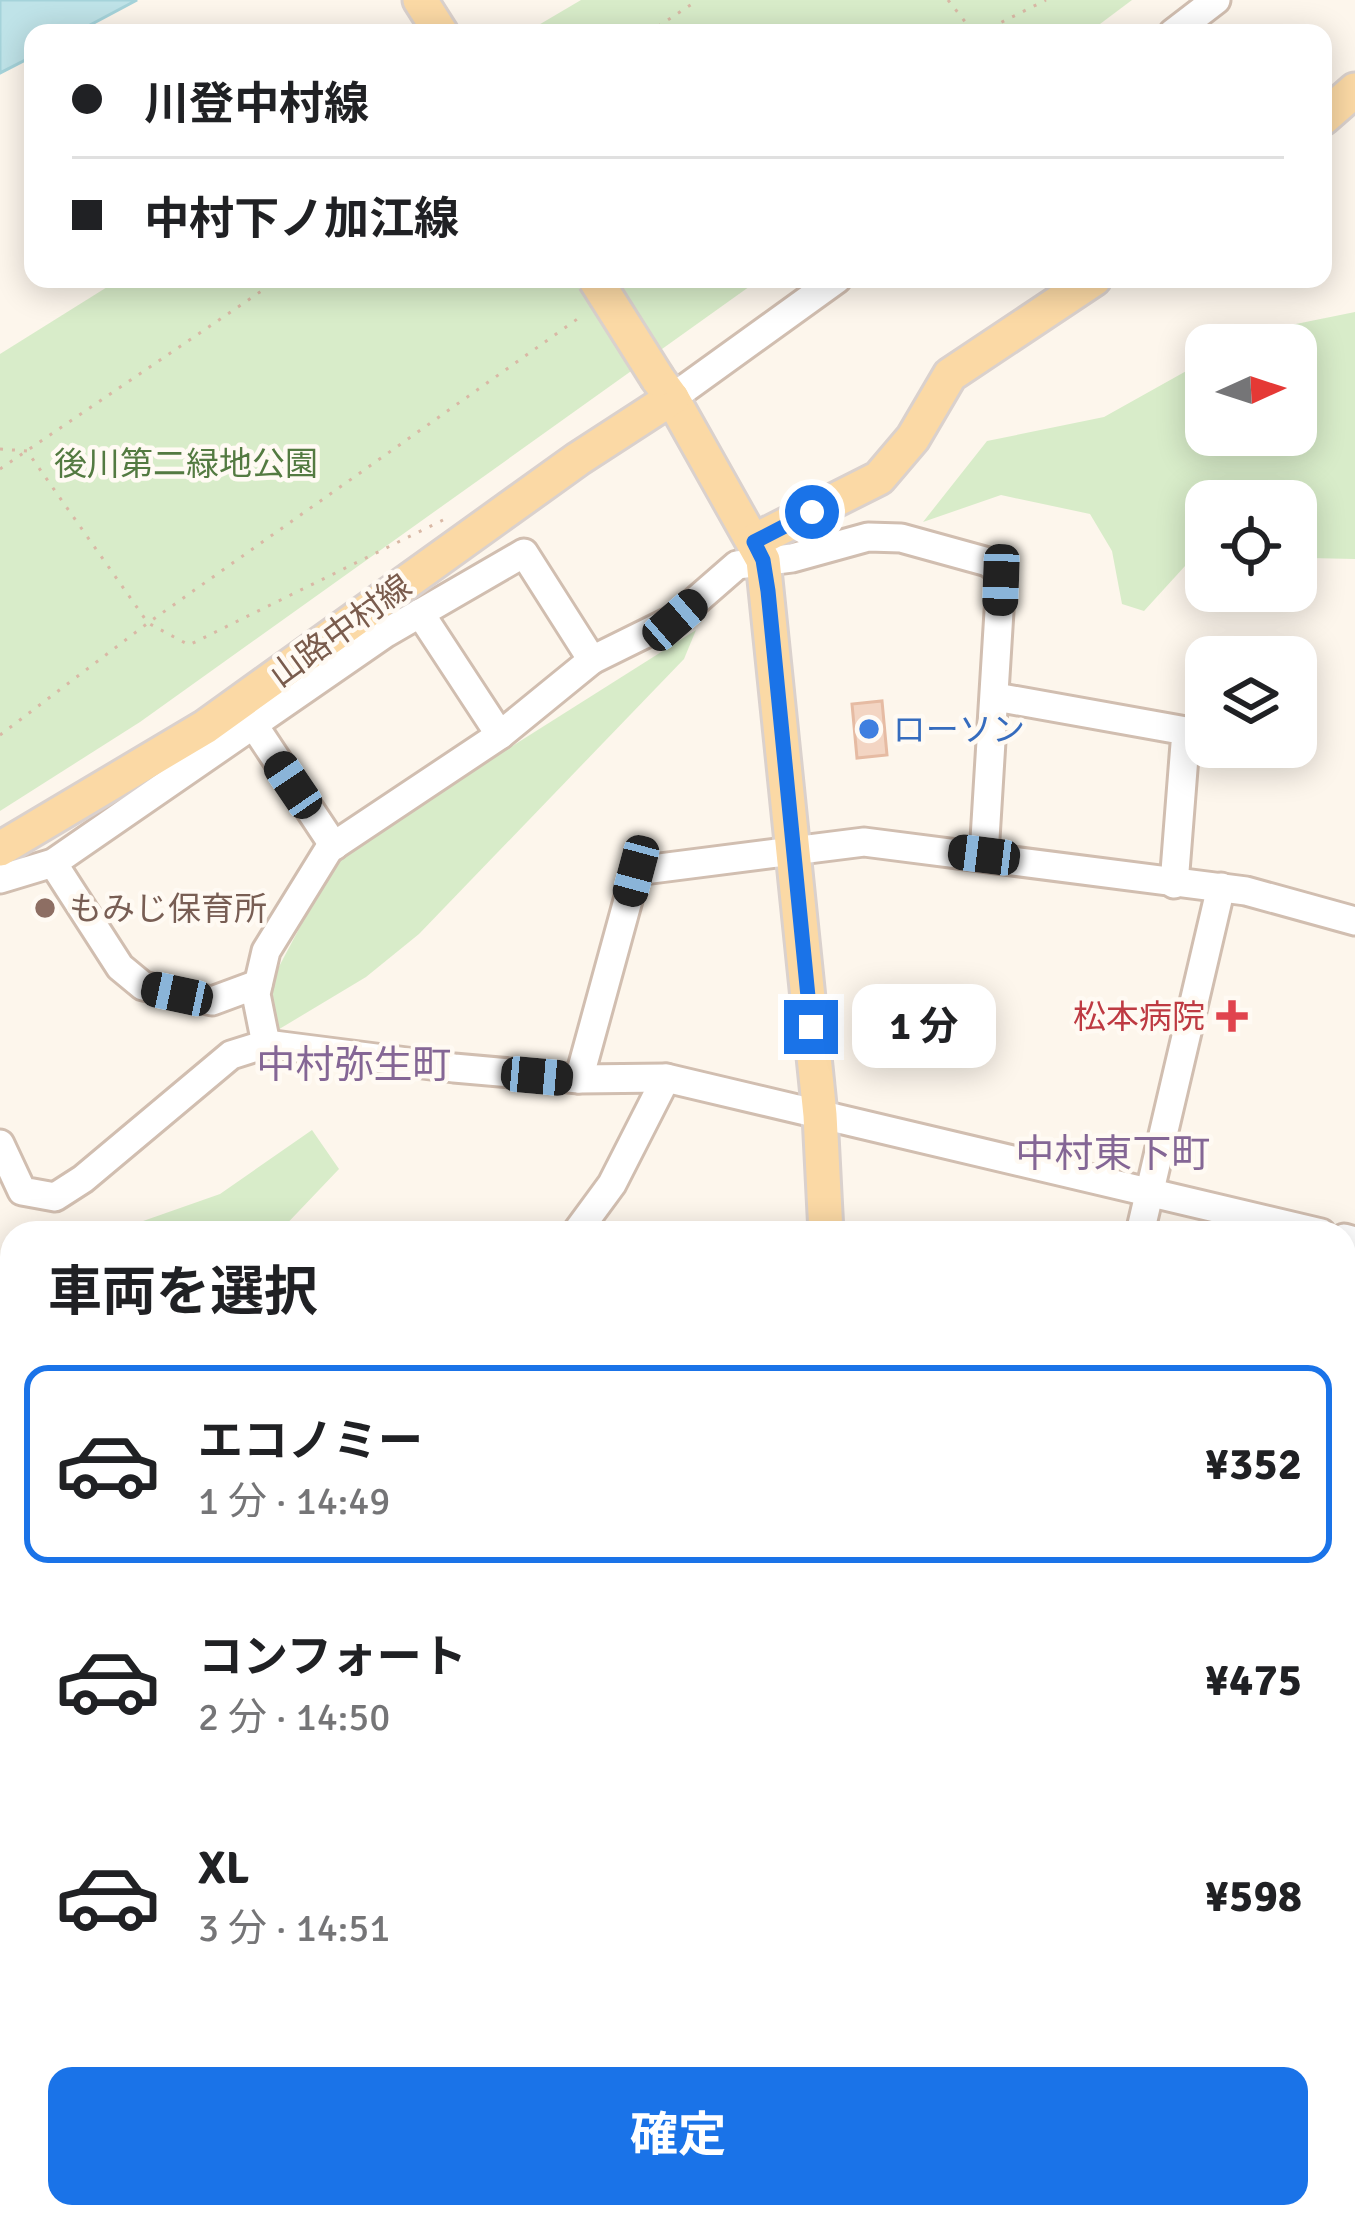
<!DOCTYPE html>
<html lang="ja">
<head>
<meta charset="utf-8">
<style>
	:root { --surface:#fff; --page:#f2f2f2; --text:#202124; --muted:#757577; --line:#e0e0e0; --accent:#1a73e8 }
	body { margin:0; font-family:Signika,"Noto Sans JP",sans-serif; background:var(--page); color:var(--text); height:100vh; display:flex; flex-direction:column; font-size:45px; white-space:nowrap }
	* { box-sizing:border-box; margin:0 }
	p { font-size:39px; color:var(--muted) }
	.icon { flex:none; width:66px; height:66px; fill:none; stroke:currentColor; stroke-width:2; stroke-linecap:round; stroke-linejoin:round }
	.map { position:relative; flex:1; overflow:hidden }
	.side { position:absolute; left:0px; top:1221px; width:1356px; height:1008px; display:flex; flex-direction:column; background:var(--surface); border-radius:36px 36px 0 0; box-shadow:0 6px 30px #0003 }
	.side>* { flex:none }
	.top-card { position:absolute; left:24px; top:24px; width:1308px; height:264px; border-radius:24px; box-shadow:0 6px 30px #0003; display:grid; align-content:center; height:264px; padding:0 48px; background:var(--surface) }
	.needle { width:78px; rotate:87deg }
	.buttons { position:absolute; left:1185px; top:324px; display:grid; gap:24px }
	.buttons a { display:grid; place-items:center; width:132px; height:132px; border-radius:24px; background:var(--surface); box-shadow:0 6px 30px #0003; font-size:60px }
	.end { position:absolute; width:54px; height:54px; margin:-27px; border:15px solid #1a73e8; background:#fff; box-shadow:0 0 0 6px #fff }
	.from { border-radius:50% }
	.bubble { position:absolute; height:84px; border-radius:24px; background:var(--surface); box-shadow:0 6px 30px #0003; font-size:39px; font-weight:700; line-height:84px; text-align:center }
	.car { position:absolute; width:36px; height:72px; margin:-36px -18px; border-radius:15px; box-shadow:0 0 9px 3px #0007; background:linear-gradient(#222 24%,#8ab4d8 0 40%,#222 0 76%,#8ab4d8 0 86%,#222 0) }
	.top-card b { display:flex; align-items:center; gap:42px; height:114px; font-size:45px }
	.top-card b+b { border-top:3px solid var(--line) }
	.top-card i { width:30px; height:30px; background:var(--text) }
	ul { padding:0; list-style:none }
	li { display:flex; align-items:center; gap:36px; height:198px; margin:0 24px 18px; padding:0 24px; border:6px solid transparent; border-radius:24px }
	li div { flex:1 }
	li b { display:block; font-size:45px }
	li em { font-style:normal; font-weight:700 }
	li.selected { border-color:var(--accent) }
	li>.icon { width:108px; height:108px; stroke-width:1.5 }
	h2 { padding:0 48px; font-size:54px; line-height:144px }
	.cta { display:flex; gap:24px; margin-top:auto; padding:24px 48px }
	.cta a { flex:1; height:138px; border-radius:24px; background:var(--accent); color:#fff; font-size:48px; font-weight:700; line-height:138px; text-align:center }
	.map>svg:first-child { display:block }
	.green { fill:#d8ecc9 }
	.water { fill:#bfe3e8; stroke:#a5d3da; stroke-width:3 }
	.building { fill:#f3d5c3; stroke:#e6bba3; stroke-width:3 }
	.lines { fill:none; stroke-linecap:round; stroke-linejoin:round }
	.minor-casing { stroke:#d1beb0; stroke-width:33 }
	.major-casing { stroke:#dad1cd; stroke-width:39 }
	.highway-casing { stroke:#dad1cd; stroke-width:45 }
	.path { stroke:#d9b8a5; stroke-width:3; stroke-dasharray:3 9; stroke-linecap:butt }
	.minor { stroke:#fff; stroke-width:27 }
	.major { stroke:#fbd9a5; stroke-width:33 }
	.highway { stroke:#f7b7a3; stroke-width:39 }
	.major-bridge-casing { stroke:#dad1cd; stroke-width:39; stroke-linecap:butt }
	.major-bridge { stroke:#fbd9a5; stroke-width:33 }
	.route { stroke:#1a73e8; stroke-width:15 }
	.shop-dot { fill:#3f7fe0; stroke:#fffaf3; stroke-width:4.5 }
	.education-dot { fill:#8d6e63; stroke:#fffaf3; stroke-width:4.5 }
	.health-dot { fill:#e0444e; stroke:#fffaf3; stroke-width:4.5 }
	.labels { text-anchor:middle; stroke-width:9; stroke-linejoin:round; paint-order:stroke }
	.park-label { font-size:33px; fill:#537a41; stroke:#fffaf3 }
	.street-label { font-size:33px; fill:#7a5c4d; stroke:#fffaf3 }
	.shop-label { font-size:33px; fill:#366cbe; stroke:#fffaf3; text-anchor:start }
	.education-label { font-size:33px; fill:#785e54; stroke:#fffaf3; text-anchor:start }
	.health-label { font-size:33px; fill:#be3a42; stroke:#fffaf3; text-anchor:end }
	.quarter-label { font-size:39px; fill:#846695; stroke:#fffaf3 }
</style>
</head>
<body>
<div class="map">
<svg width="1355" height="2229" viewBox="0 0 1355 2229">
	<rect width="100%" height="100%" fill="#fdf6ec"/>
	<!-- green -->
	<g class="green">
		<polygon points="581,0 1132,0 1088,33 525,33"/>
		<polygon points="120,279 760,279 140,722 0,811 0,354"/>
		<polygon points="1355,312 1355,559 1309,558 1296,550 1296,501 1206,501 1206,543 1144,611 1122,604 1112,551 1090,514 1001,495 923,522 987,441 1104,417 1206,360 1206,435 1296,435 1296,345 1233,345 1256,332"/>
		<polygon points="696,630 684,659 419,934 366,977 276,1031 265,993 337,857"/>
		<polygon points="312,1130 339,1169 278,1233 109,1233 220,1194"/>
		<polygon points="12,1267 12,1423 0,1508 0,1271"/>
		<polygon points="0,1555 12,1563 12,2217 457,2217 450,2229 0,2229"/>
	</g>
	<!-- water -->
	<polygon class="water" points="0,0 137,0 75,33 33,33 33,56 0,73"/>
	<!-- building -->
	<polygon class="building" points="882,701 887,755 857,758 852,704"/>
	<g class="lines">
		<defs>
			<g id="minor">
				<polyline points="1173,33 1216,0"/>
				<polyline points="672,398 837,279"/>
				<polyline points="420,613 500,735"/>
				<polyline points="996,697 1186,731 1174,884"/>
				<polyline points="253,724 334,846"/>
				<polyline points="53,863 120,967 143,986 212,1001 258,984"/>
				<polyline points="0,879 53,863 386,633 524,553 592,660"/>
				<polyline points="266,1044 256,994 266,951 329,849 500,735 592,660 675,619 737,565 792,558 868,537 901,538 988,562 997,569 1001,579 984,855"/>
				<polyline points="579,1079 636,871 864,842 1246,891 1355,921"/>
				<polyline points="0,1144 22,1191 55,1197 83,1179 231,1055 266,1044 454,1068 579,1079 666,1078 1321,1233"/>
				<polyline points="576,1233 612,1184 666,1078"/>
				<polyline points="1140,1233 1221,887"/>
				<polyline points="1344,1238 1355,1241"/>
				<polyline points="1344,1409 1355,1410"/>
				<polyline points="1344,1466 1355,1466"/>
				<polyline points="1344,1564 1355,1564"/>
				<polyline points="1344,2147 1355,2147"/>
				<polyline points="589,2217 594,2229"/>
				<polyline points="1108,2217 1108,2229"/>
			</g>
			<g id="major">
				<polyline points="420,0 441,33"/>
				<polyline points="1323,118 1355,90"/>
				<polyline points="658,379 672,398 763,560 820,1115 826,1233"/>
				<polyline points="754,541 879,478 913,438 950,375 1094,279"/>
				<polyline points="0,849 205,727 578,459 672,398"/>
			</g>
			<g id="highway">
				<polyline points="1344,1895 1355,1895"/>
				<polyline points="827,2229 828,2217"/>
			</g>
		</defs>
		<!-- minor casing -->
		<use href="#minor" class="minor-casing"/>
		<!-- major casing -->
		<use href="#major" class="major-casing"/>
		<!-- highway casing -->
		<use href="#highway" class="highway-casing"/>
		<!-- path -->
		<g class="path">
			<polyline points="948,0 974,33"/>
			<polyline points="648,33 698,0"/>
			<polyline points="980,33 1046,0"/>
			<polyline points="0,449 27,451 148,623 189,645 443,520"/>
			<polyline points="0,469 279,279"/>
			<polyline points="0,735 148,623 583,315"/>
			<polyline points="1344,1846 1355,1847"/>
			<polyline points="1344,2073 1355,2072"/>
			<polyline points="1257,2217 1258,2229"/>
		</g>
		<!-- minor -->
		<use href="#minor" class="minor"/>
		<!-- major -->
		<use href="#major" class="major"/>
		<!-- highway -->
		<use href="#highway" class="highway"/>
		<defs>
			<polyline id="major-bridge" points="595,279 658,379"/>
		</defs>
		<!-- major-bridge casing -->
		<use href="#major-bridge" class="major-bridge-casing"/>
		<!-- major-bridge -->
		<use href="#major-bridge" class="major-bridge"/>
	</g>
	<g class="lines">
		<!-- route -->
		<polyline class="route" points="811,1027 768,591 763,560 754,542 812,512"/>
	</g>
	<!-- markers -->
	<circle class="shop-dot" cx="869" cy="729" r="12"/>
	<circle class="education-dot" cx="45" cy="908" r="12"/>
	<path class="health-dot" d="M1226 998h12v12h12v12h-12v12h-12v-12h-12v-12h12z"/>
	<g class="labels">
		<!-- park labels -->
		<g class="park-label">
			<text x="186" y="475">後川第二緑地公園</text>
		</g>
		<!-- street labels -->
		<g class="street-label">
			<text transform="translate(340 630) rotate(-36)" y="12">山路中村線</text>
		</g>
		<!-- shop labels -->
		<g class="shop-label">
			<text x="893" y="741">ローソン</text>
		</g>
		<!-- education labels -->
		<g class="education-label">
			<text x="69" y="920">もみじ保育所</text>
		</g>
		<!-- health labels -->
		<g class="health-label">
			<text x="1205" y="1028">松本病院</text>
		</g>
		<!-- quarter labels -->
		<g class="quarter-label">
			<text x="354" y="1078">中村弥生町</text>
			<text x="1113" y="1167">中村東下町</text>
		</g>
	</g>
</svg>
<div class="buttons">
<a><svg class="needle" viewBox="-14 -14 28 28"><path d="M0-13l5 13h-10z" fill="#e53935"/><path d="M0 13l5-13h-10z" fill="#757577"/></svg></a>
<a><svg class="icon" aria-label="locate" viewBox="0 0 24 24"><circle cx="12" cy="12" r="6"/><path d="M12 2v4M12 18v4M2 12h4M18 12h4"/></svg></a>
<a><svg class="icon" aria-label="layers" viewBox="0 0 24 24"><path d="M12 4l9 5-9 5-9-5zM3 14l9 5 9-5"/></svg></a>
</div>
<i class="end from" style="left:812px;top:512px"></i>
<i class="end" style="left:811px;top:1027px"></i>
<div class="bubble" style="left:852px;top:984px;width:144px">1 分</div>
<i class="car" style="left:1001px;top:580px;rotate:182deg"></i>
<i class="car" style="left:675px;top:620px;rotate:49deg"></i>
<i class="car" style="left:293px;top:785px;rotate:326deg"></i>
<i class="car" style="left:984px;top:855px;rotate:277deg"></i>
<i class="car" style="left:636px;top:871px;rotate:195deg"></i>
<i class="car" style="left:177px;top:994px;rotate:282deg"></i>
<i class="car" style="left:537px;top:1076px;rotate:95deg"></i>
<div class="top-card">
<b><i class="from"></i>川登中村線</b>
<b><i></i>中村下ノ加江線</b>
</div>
<section class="side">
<h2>車両を選択</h2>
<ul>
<li class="selected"><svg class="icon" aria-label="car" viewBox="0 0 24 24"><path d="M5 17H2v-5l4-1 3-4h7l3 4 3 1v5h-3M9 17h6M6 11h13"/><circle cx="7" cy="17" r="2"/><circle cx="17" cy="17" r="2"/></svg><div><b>エコノミー</b><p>1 分 · 14:49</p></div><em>¥352</em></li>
<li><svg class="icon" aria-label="car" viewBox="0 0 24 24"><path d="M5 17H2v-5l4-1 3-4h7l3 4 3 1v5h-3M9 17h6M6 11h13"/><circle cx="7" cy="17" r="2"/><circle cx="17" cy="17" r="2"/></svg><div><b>コンフォート</b><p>2 分 · 14:50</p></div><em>¥475</em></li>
<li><svg class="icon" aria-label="car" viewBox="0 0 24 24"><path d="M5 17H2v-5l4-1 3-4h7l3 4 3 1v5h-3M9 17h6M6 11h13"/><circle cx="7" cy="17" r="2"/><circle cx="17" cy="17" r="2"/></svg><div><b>XL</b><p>3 分 · 14:51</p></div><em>¥598</em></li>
</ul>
<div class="cta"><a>確定</a></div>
</section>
</div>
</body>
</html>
